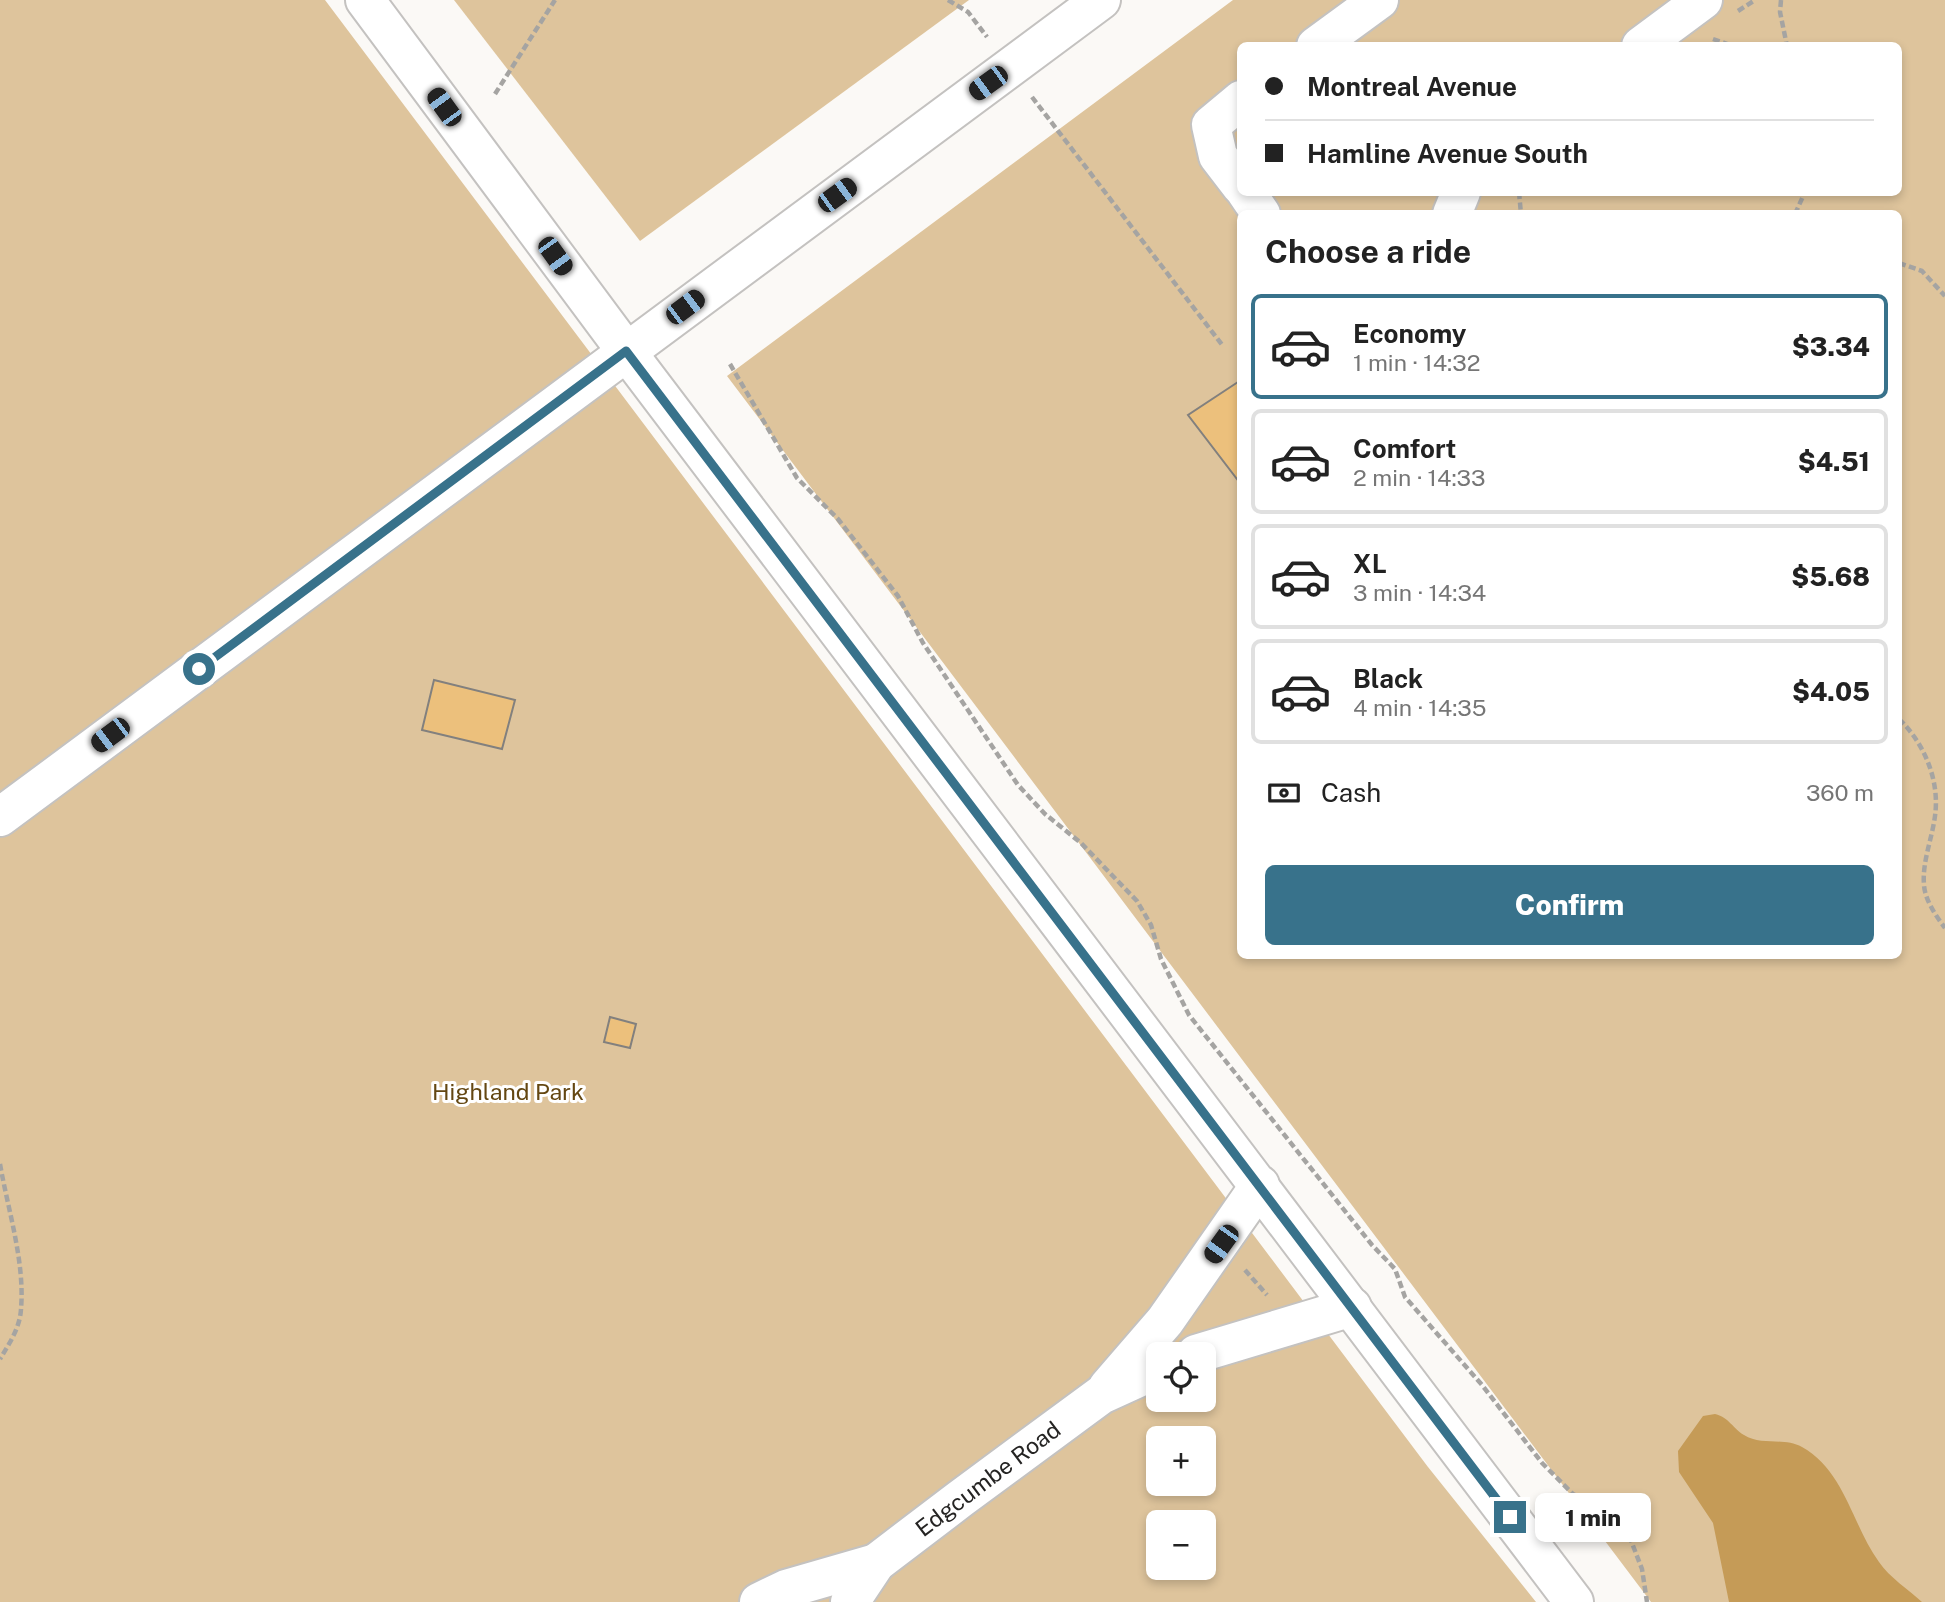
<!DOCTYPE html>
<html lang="en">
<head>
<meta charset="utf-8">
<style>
	:root { --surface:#fff; --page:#f2f2f2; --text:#222; --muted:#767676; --line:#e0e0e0; --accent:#38728b }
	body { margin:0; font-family:"Public Sans",sans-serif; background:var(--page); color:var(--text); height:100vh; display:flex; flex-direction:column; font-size:26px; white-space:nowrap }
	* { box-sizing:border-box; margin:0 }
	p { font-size:23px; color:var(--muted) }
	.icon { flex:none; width:38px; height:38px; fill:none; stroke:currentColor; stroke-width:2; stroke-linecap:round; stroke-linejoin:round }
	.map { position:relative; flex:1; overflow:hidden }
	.drawer { position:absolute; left:1237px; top:210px; width:665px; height:749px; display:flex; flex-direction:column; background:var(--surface); border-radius:10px; box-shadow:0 4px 10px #0003 }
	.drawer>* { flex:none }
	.guide { position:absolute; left:1237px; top:42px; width:665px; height:154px; border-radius:10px; box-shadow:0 4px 10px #0003; display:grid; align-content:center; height:154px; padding:0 28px; background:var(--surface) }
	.controls { position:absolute; left:1146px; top:1342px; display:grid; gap:14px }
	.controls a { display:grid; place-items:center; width:70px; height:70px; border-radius:10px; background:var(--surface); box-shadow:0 4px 10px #0003; font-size:35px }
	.end { position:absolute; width:32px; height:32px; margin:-16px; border:9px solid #38728b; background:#fff; box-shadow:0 0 0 4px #fff }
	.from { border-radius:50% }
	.bubble { position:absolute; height:49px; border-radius:10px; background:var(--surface); box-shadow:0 4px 10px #0003; font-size:23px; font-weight:800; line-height:49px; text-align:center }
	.car { position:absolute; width:21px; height:42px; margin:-21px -10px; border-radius:9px; box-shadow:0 0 5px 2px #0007; background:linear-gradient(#222 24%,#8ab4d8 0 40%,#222 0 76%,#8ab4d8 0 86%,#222 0) }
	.guide b { display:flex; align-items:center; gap:24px; height:66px; font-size:26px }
	.guide b+b { border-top:2px solid var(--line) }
	.guide i { width:18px; height:18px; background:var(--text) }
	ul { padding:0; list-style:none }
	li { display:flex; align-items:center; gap:21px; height:105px; margin:0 14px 10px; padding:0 14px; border:4px solid var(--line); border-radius:10px }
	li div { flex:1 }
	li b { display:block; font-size:26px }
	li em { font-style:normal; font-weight:800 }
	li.active { border-color:var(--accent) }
	li>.icon { width:63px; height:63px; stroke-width:1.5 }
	h2 { padding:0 28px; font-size:32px; line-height:84px }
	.pay { display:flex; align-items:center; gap:18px; height:77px; padding:0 28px; font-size:26px }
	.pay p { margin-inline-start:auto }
	.cta { display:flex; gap:14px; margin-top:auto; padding:14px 28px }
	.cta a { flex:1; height:80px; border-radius:10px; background:var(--accent); color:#fff; font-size:28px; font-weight:800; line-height:80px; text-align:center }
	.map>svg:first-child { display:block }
	.green { fill:#dec49c; fill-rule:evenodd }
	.water { fill:#c59b57 }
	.building { fill:#ecc07c; stroke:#82807e; stroke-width:2 }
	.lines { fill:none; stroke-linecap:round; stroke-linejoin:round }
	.minor-casing { stroke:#c4c2c0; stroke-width:42 }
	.major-casing { stroke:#c4c2c0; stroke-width:42 }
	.path { stroke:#a5a4a2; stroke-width:4.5; stroke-dasharray:7 3.5; stroke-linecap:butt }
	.minor { stroke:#fff; stroke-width:38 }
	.major { stroke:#fff; stroke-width:38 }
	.route { stroke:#38728b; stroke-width:9 }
	.labels { text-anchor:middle; stroke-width:6; stroke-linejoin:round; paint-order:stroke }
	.park-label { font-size:23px; fill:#644712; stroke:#fff }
	.street-label { font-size:23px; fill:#252423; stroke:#fff }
</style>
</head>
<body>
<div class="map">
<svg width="1945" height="1602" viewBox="0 0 1945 1602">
	<rect width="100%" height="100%" fill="#fbf9f6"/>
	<!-- green -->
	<g class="green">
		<path d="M 0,0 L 325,0 L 1428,1467 L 1536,1602 L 0,1602 ZM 1158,1354 L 1204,1354 L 1204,1400 L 1158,1400 ZM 1158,1438 L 1204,1438 L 1204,1484 L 1158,1484 ZM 1158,1522 L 1204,1522 L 1204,1568 L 1158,1568 Z"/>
		<polygon points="454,0 969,0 640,241"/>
		<path d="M 1233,0 L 1945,0 L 1945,1602 L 1651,1602 L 727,376 ZM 1241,46 L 1899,46 L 1899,192 L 1241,192 ZM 1241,214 L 1899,214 L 1899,956 L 1241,956 Z"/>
	</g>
	<!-- water -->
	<path class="water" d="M 1715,1414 C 1730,1418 1732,1428 1744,1435 C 1761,1446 1784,1437 1802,1447 C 1845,1471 1852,1525 1879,1562 C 1889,1577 1909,1590 1922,1602 L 1729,1602 L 1713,1523 L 1679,1472 L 1678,1451 L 1703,1416 Z"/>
	<!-- building -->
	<g class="building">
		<polygon points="1241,380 1241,482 1240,483 1188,415"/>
		<polygon points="434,680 515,700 502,749 422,730"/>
		<polygon points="610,1017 636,1024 630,1048 604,1042"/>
	</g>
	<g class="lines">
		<defs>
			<g id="minor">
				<polyline points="365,0 626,351 1574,1602"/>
				<polyline points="1316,46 1379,0"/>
				<polyline points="1641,46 1703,0"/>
				<polyline points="1241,100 1211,125 1218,156 1241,186"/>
				<polyline points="1246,192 1261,214"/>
				<polyline points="1452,214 1461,192"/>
				<polyline points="1196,1354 1352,1307"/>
				<polyline points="1108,1387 1165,1321 1260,1185"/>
				<polyline points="759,1602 786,1589 876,1563"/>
				<polyline points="850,1602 876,1563 960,1499 1101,1395 1158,1369"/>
			</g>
			<polyline id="major" points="0,817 1101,0"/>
		</defs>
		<!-- minor casing -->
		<use href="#minor" class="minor-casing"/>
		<!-- major casing -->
		<use href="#major" class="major-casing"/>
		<!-- path -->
		<g class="path">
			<polyline points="948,0 968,12 987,37"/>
			<polyline points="1781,0 1780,12 1787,46"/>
			<polyline points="1738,11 1755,0"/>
			<polyline points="1713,39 1733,46"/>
			<polyline points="495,94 555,0"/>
			<polyline points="1032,97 1223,346"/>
			<polyline points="1519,192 1521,214"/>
			<polyline points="1795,214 1805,192"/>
			<polyline points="1899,263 1922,271 1945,296"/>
			<polyline points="730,364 797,478 838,519 898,596 923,643 1018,785 1045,814 1081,843 1137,901 1151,925 1161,959 1189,1015 1372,1245 1395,1269 1405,1297 1482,1385 1542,1463 1573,1494 1608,1513 1630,1538 1642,1569 1647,1602"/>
			<path d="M 1899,719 C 1924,743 1940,780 1935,816 C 1932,839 1922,862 1924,885 C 1925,900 1936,916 1945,928"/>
			<path d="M 0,1164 C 8,1210 25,1262 21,1309 C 20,1328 9,1344 0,1359"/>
			<polyline points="1245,1270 1267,1295"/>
		</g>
		<!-- minor -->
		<use href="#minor" class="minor"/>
		<!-- major -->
		<use href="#major" class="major"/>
	</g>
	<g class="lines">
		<!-- route -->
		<polyline class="route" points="199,669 626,351 1510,1517"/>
	</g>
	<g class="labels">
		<!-- park labels -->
		<g class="park-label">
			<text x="508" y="1100">Highland Park</text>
		</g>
		<!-- street labels -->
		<g class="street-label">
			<text transform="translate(988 1479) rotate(-37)" y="8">Edgcumbe Road</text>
		</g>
	</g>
</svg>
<div class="controls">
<a><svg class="icon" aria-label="locate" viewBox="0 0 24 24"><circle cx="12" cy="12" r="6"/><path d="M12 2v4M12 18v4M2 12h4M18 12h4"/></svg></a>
<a>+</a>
<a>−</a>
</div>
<i class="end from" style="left:199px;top:669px"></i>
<i class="end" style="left:1510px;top:1517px"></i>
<div class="bubble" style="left:1535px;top:1493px;width:116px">1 min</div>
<i class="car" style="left:988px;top:83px;rotate:234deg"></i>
<i class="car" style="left:444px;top:107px;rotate:324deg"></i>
<i class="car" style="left:837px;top:195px;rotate:54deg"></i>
<i class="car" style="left:555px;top:256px;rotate:144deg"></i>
<i class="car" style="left:685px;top:307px;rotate:53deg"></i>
<i class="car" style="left:110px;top:735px;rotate:233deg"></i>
<i class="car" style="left:1221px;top:1244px;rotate:216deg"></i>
<div class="guide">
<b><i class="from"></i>Montreal Avenue</b>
<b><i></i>Hamline Avenue South</b>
</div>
<section class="drawer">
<h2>Choose a ride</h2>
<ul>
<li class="active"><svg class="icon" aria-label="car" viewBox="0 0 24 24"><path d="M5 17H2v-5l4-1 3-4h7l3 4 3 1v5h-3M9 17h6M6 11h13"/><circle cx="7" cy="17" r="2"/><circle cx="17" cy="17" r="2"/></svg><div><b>Economy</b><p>1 min · 14:32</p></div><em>$3.34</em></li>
<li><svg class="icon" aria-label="car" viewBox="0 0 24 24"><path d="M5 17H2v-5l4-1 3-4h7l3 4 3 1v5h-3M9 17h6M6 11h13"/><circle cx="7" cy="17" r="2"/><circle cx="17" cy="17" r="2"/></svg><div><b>Comfort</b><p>2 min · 14:33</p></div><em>$4.51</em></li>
<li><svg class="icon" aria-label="car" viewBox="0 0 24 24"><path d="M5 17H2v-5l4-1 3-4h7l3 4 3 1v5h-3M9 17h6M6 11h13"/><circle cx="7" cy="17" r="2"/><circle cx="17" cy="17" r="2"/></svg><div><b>XL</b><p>3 min · 14:34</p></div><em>$5.68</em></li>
<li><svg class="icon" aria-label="car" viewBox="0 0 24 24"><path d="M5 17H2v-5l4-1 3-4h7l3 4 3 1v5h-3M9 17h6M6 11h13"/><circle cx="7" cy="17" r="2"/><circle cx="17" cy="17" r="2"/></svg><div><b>Black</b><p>4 min · 14:35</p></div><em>$4.05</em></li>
</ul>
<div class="pay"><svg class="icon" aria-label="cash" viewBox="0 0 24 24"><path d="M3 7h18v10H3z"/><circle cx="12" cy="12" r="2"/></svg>Cash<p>360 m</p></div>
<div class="cta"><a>Confirm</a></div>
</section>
</div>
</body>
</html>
